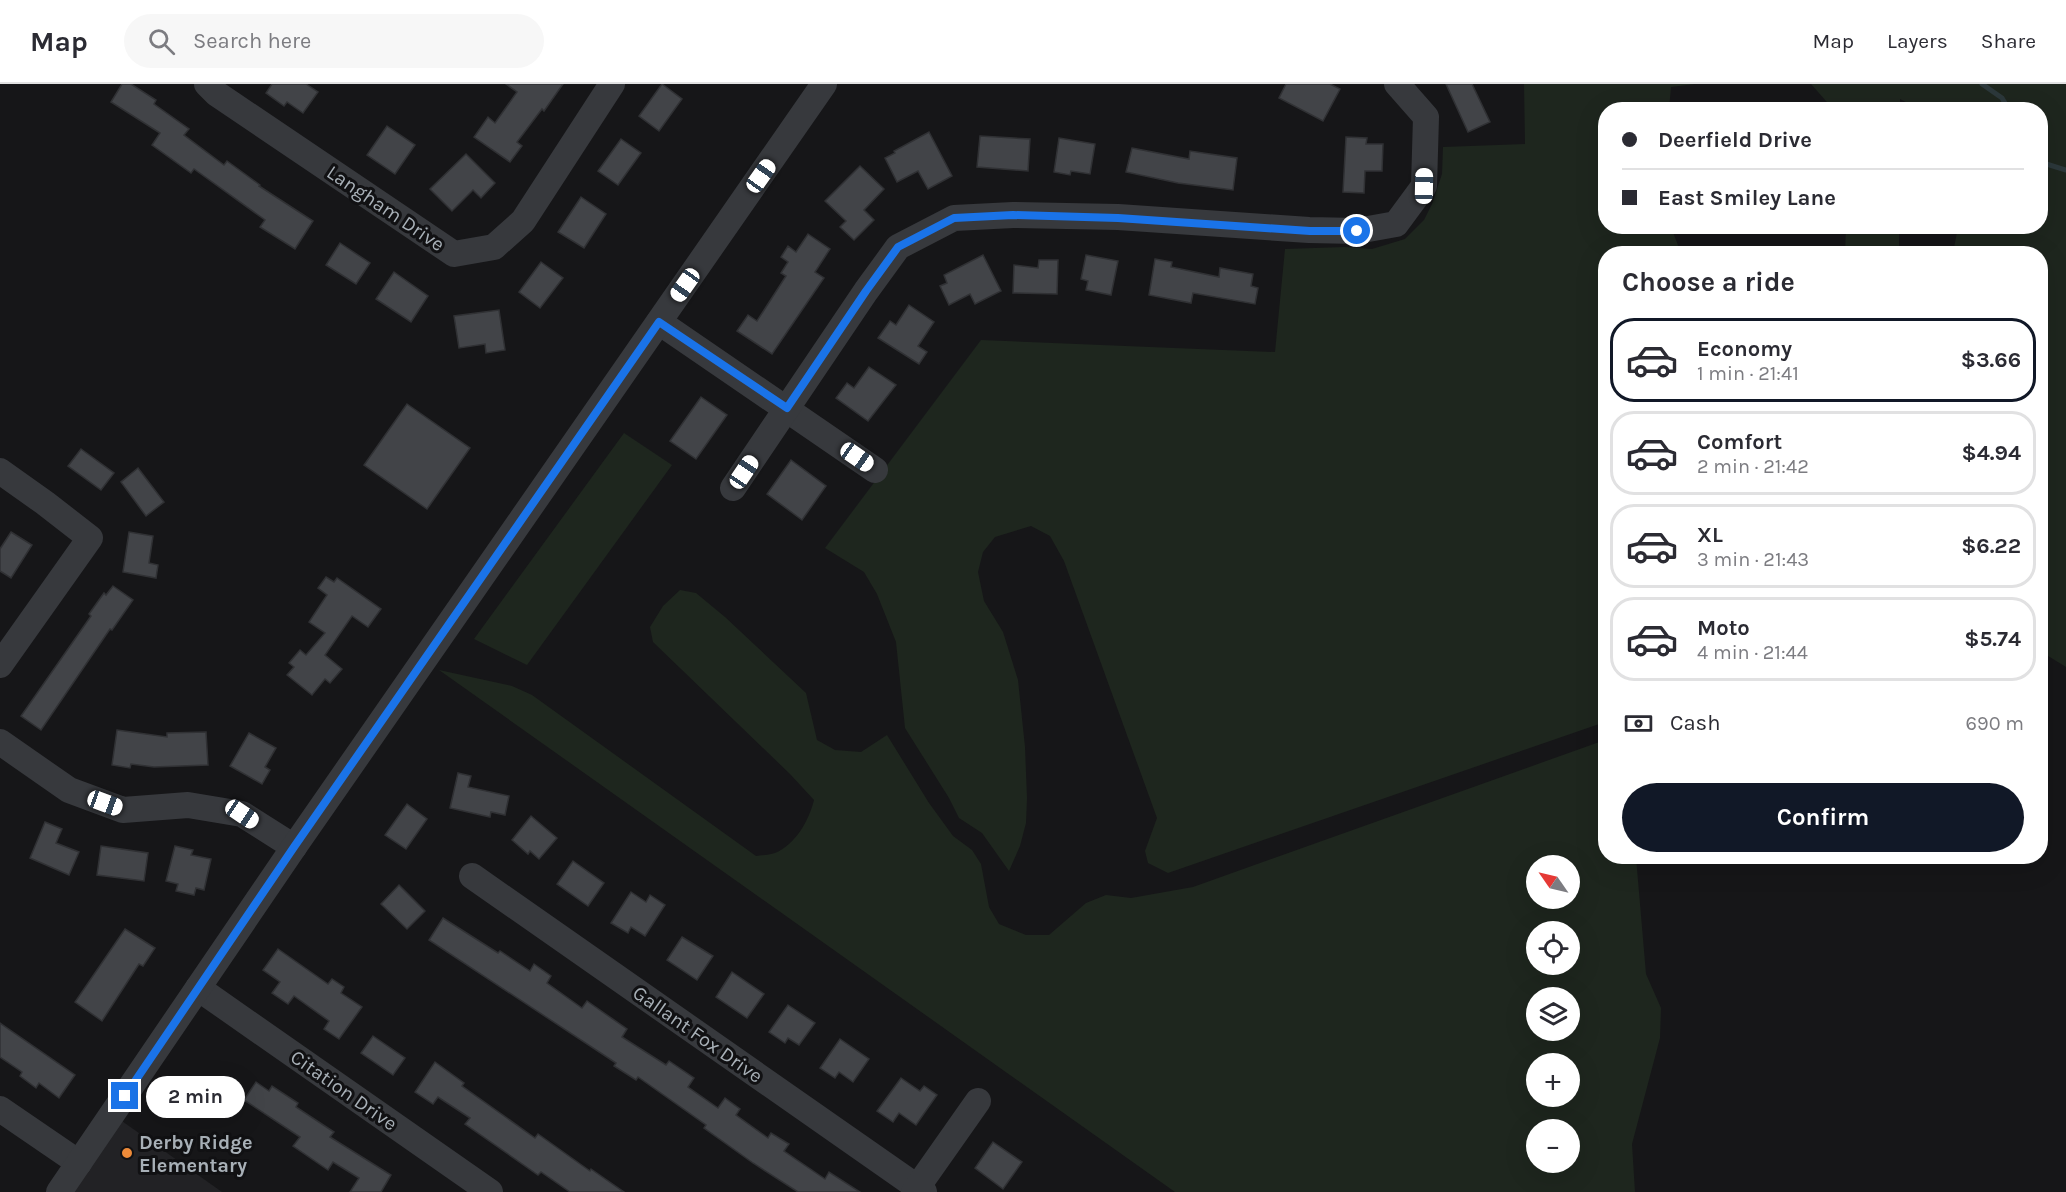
<!DOCTYPE html>
<html lang="en">
<head>
<meta charset="utf-8">
<style>
	:root { --surface:#fff; --page:#f7f7f7; --text:#2b2b33; --muted:#7c7c81; --line:#e1e1e2; --accent:#111827 }
	body { margin:0; font-family:Karla,sans-serif; background:var(--page); color:var(--text); height:100vh; display:flex; flex-direction:column; font-size:22px; white-space:nowrap }
	* { box-sizing:border-box; margin:0 }
	p { font-size:20px; color:var(--muted) }
	.icon { flex:none; width:33px; height:33px; fill:none; stroke:currentColor; stroke-width:2; stroke-linecap:round; stroke-linejoin:round }
	.map { position:relative; flex:1; overflow:hidden }
	.details { position:absolute; left:1598px; top:162px; width:450px; height:618px; display:flex; flex-direction:column; background:var(--surface); border-radius:24px; box-shadow:0 6px 24px #0002 }
	.details>* { flex:none }
	.hud { position:absolute; left:1598px; top:18px; width:450px; height:132px; border-radius:24px; box-shadow:0 6px 24px #0002; display:grid; align-content:center; height:132px; padding:0 24px; background:var(--surface) }
	.needle { width:39px; rotate:304deg }
	.buttons { position:absolute; left:1526px; top:771px; display:grid; gap:12px }
	.buttons a { display:grid; place-items:center; width:54px; height:54px; border-radius:50%; background:var(--surface); box-shadow:0 6px 24px #0002; font-size:30px }
	.end { position:absolute; width:27px; height:27px; margin:-14px; border:8px solid #1a73e8; background:#fff; box-shadow:0 0 0 3px #fff }
	.from { border-radius:50% }
	.bubble { position:absolute; height:42px; border-radius:21px; background:var(--surface); box-shadow:0 6px 24px #0002; font-size:20px; font-weight:700; line-height:42px; text-align:center }
	.car { position:absolute; width:18px; height:36px; margin:-18px -9px; border-radius:8px; box-shadow:0 0 4px 2px #0007; background:linear-gradient(#fff 24%,#345 0 40%,#fff 0 76%,#345 0 86%,#fff 0) }
	.hud b { display:flex; align-items:center; gap:21px; height:57px; font-size:22px }
	.hud b+b { border-top:2px solid var(--line) }
	.hud i { width:15px; height:15px; background:var(--text) }
	ul { padding:0; list-style:none }
	li { display:flex; align-items:center; gap:18px; height:84px; margin:0 12px 9px; padding:0 12px; border:3px solid var(--line); border-radius:24px }
	li div { flex:1 }
	li b { display:block; font-size:22px }
	li em { font-style:normal; font-weight:700 }
	li.selected { border-color:var(--accent) }
	li>.icon { width:54px; height:54px; stroke-width:1.5 }
	h2 { padding:0 24px; font-size:27px; line-height:72px }
	.pay { display:flex; align-items:center; gap:15px; height:66px; padding:0 24px; font-size:22px }
	.pay p { margin-inline-start:auto }
	.cta { display:flex; gap:12px; margin-top:auto; padding:12px 24px }
	.cta a { flex:1; height:69px; border-radius:36px; background:var(--accent); color:#fff; font-size:24px; font-weight:700; line-height:69px; text-align:center }
	header { display:flex; align-items:center; gap:36px; box-sizing:border-box; height:84px; padding:0 30px; background:var(--surface); border-bottom:2px solid var(--line) }
	header strong { font-size:28px }
	nav { display:flex; gap:33px; margin-inline-start:auto; font-size:21px }
	.search { width:420px; height:54px; background:var(--page); display:flex; align-items:center; gap:15px; box-sizing:border-box; padding:0 21px; border-radius:33px; color:var(--muted); font-size:22px }
	.map>svg:first-child { display:block }
	.built { fill:#222225 }
	.green { fill:#1e261e; fill-rule:evenodd }
	.lines { fill:none; stroke-linecap:round; stroke-linejoin:round }
	.stream { stroke:#2c383b; stroke-width:5 }
	.building { fill:#424448; stroke:#303134; stroke-width:1.5 }
	.minor { stroke:#37393d; stroke-width:26 }
	.route { stroke:#1a73e8; stroke-width:8 }
	.poi-dot { fill:#ed8a39; stroke:#111113; stroke-width:2 }
	.labels { text-anchor:middle; stroke-width:6; stroke-linejoin:round; paint-order:stroke }
	.street-label { font-size:20px; fill:#a8b0b7; stroke:#111113 }
	.poi-label { font-size:20px; font-weight:bold; fill:#a8b0b7; stroke:#111113; text-anchor:start }
</style>
</head>
<body>
<header>
<strong>Map</strong>
<div class="search"><svg class="icon" aria-label="search" viewBox="0 0 24 24"><circle cx="10" cy="10" r="6"/><path d="M15 15l6 6"/></svg>Search here</div>
<nav><a>Map</a><a>Layers</a><a>Share</a></nav>
</header>
<div class="map">
<svg width="2066" height="1108" viewBox="0 0 2066 1108">
	<rect width="100%" height="100%" fill="#161618"/>
	<!-- built -->
	<polygon class="built" points="112,1030 222,1108 62,1108"/>
	<!-- green -->
	<g class="green">
		<polygon points="1524,0 1695,0 1671,3 1669,25 1605,26 1605,142 1671,143 1681,169 1605,170 1605,638 1168,789 1148,779 1145,767 1157,734 1064,477 1050,452 1031,442 995,453 983,468 978,488 984,517 1003,548 1018,596 1025,663 1027,714 1026,739 1020,762 1009,787 982,749 959,734 949,714 905,644 896,558 877,510 864,488 825,464 981,256 1275,268 1285,165 1345,163 1372,165 1405,155 1424,136 1432,120 1442,90 1443,63 1525,60"/>
		<polygon points="1811,0 2066,0 2066,583 2040,567 2040,170 1953,169 1958,143 2040,142 2040,26 1919,25 1900,15 1900,25 1833,25"/>
		<polygon points="1846,143 1899,143 1899,169 1845,169"/>
		<polygon points="624,349 672,381 527,581 474,555"/>
		<path d="M 680,506 L 696,509 L 725,533 L 806,609 L 817,656 L 835,666 L 861,668 L 887,651 L 929,719 L 953,752 L 972,766 L 981,780 L 989,823 L 999,840 L 1026,851 L 1049,851 L 1086,819 L 1106,811 L 1131,814 L 1193,803 L 1605,656 L 1605,772 L 1636,773 L 1646,890 L 1661,924 L 1660,954 L 1632,1060 L 1635,1108 L 1175,1108 L 439,586 L 512,602 L 532,611 L 756,772 C 762,771 770,771 775,769 C 796,760 809,736 814,716 L 790,690 L 653,558 L 650,543 L 663,522 ZM 1536,782 L 1569,782 L 1569,814 L 1536,814 ZM 1536,848 L 1569,848 L 1569,880 L 1536,880 ZM 1536,914 L 1569,914 L 1569,946 L 1536,946 ZM 1536,980 L 1569,980 L 1569,1012 L 1536,1012 ZM 1536,1046 L 1569,1046 L 1569,1078 L 1536,1078 Z"/>
	</g>
	<g class="lines">
		<!-- stream -->
		<g class="stream">
			<polyline points="1982,0 2002,14 2009,26"/>
			<polyline points="2040,78 2066,86"/>
		</g>
	</g>
	<!-- building -->
	<g class="building">
		<polygon points="122,0 131,0 156,16 154,20 189,45 184,51 224,81 227,77 260,101 259,102 313,137 295,165 260,143 265,136 194,85 191,89 152,61 160,49 111,18"/>
		<polygon points="272,0 306,0 318,8 303,29 287,18 284,22 266,9"/>
		<polygon points="506,0 563,0 544,27 542,25 517,58 522,62 510,78 474,53 488,33 495,39 517,8"/>
		<polygon points="662,0 682,15 659,47 639,32"/>
		<polygon points="1286,0 1330,0 1340,5 1323,37 1279,14"/>
		<polygon points="1446,0 1472,0 1490,38 1468,48"/>
		<polygon points="387,42 415,61 395,90 367,71"/>
		<polygon points="929,48 952,92 928,105 918,87 897,98 885,74 895,69 894,67"/>
		<polygon points="980,52 1030,55 1028,87 977,83"/>
		<polygon points="1346,53 1367,54 1366,60 1383,60 1382,87 1365,87 1364,109 1343,108"/>
		<polygon points="1059,54 1095,60 1090,90 1071,87 1070,91 1054,88"/>
		<polygon points="621,55 641,69 618,101 598,87"/>
		<polygon points="1132,64 1189,75 1190,67 1237,74 1233,106 1178,99 1126,88"/>
		<polygon points="466,70 495,99 481,114 473,106 452,127 430,105"/>
		<polygon points="860,82 884,105 864,126 874,136 854,156 840,143 846,137 825,117"/>
		<polygon points="581,113 606,130 584,164 558,148"/>
		<polygon points="808,150 830,165 815,188 824,194 772,270 737,247 748,231 757,237 786,192 781,189 788,178 781,173 788,162 796,168"/>
		<polygon points="340,159 370,179 356,200 326,181"/>
		<polygon points="983,171 1001,207 975,220 970,210 949,221 940,202 947,199 944,191"/>
		<polygon points="1086,171 1118,177 1111,211 1086,206 1088,197 1081,195"/>
		<polygon points="1155,175 1172,178 1171,183 1219,193 1220,184 1253,190 1251,202 1258,204 1255,220 1193,209 1191,219 1149,211"/>
		<polygon points="1039,176 1058,176 1057,210 1013,209 1014,181 1038,184"/>
		<polygon points="541,178 563,194 540,224 519,208"/>
		<polygon points="394,188 428,212 411,238 376,215"/>
		<polygon points="909,221 934,238 918,262 927,268 919,280 878,254 890,237 896,241"/>
		<polygon points="499,226 505,266 486,269 485,260 459,264 454,232"/>
		<polygon points="869,283 896,301 868,337 836,314 847,299 854,304"/>
		<polygon points="701,313 727,331 696,375 670,357"/>
		<polygon points="407,320 470,364 427,425 364,381"/>
		<polygon points="81,365 114,389 101,406 68,382"/>
		<polygon points="791,376 826,402 802,436 767,410"/>
		<polygon points="138,384 164,418 146,432 121,398"/>
		<polygon points="11,448 32,461 11,494 0,487 0,465"/>
		<polygon points="129,448 153,452 149,479 158,481 156,494 123,488"/>
		<polygon points="326,493 334,498 337,494 381,525 368,543 352,532 325,571 342,585 330,599 325,595 312,611 287,591 294,583 289,579 300,566 306,571 325,549 309,538 327,511 318,504"/>
		<polygon points="113,502 133,516 112,546 110,545 41,646 21,632 91,532 89,530 104,509 106,511"/>
		<polygon points="117,646 167,653 167,649 206,648 208,681 154,683 131,680 130,684 112,681"/>
		<polygon points="249,649 276,664 265,683 270,686 262,700 230,682"/>
		<polygon points="458,689 471,692 468,703 509,712 505,731 491,728 490,733 450,724"/>
		<polygon points="407,720 427,735 406,765 385,751"/>
		<polygon points="531,732 557,754 539,775 530,767 528,770 512,756"/>
		<polygon points="45,738 62,745 56,759 79,768 69,791 30,774"/>
		<polygon points="101,762 148,769 144,797 97,791"/>
		<polygon points="175,762 193,766 191,771 211,775 204,806 196,804 194,811 176,807 178,800 166,797"/>
		<polygon points="573,777 604,799 588,822 557,800"/>
		<polygon points="399,801 425,827 407,845 381,820"/>
		<polygon points="631,808 646,818 650,811 665,821 645,852 631,843 628,849 611,839"/>
		<polygon points="443,834 498,869 500,867 530,887 534,880 551,892 547,899 582,924 587,917 627,945 622,953 666,981 669,977 694,994 688,1003 718,1024 725,1014 740,1025 736,1031 768,1054 771,1049 789,1060 784,1067 825,1095 829,1088 860,1108 798,1108 753,1079 704,1044 706,1041 638,993 636,996 614,982 616,979 429,856"/>
		<polygon points="125,845 155,864 143,882 139,880 102,937 75,918"/>
		<polygon points="682,853 713,872 697,896 667,876"/>
		<polygon points="278,865 328,900 332,895 344,903 341,909 362,923 339,955 324,945 329,937 294,912 288,920 272,909 280,898 263,886"/>
		<polygon points="732,888 764,910 747,934 716,913"/>
		<polygon points="788,921 815,939 799,961 788,954 785,959 769,948"/>
		<polygon points="0,939 75,991 59,1014 39,999 36,1004 20,992 22,988 0,973"/>
		<polygon points="373,952 405,974 393,991 361,969"/>
		<polygon points="840,955 869,975 853,998 839,988 835,994 820,984"/>
		<polygon points="435,978 464,999 462,1002 535,1054 538,1050 590,1087 591,1085 624,1108 570,1108 541,1088 538,1091 465,1040 470,1034 438,1013 433,1020 415,1008"/>
		<polygon points="901,994 920,1007 924,1002 937,1011 916,1041 899,1029 893,1038 877,1027"/>
		<polygon points="256,998 269,1007 272,1002 298,1019 296,1023 334,1048 330,1053 391,1091 381,1108 350,1108 359,1094 333,1078 328,1086 293,1062 300,1053 244,1016"/>
		<polygon points="993,1058 1022,1078 1003,1105 975,1084"/>
	</g>
	<g class="lines">
		<!-- minor -->
		<g class="minor">
			<polyline points="207,0 217,10 454,170 494,163 523,137 612,0"/>
			<polyline points="659,238 875,386"/>
			<polyline points="0,387 45,419 90,454 0,581"/>
			<polyline points="733,404 866,207 898,163 954,134 1013,131 1118,133 1309,146 1357,147 1396,140 1424,102 1426,33 1397,0"/>
			<polyline points="0,658 69,706 123,726 188,721 242,730 294,763"/>
			<polyline points="472,792 924,1108"/>
			<polyline points="198,904 490,1108"/>
			<polyline points="0,1025 79,1079"/>
			<polyline points="59,1108 294,763 824,0"/>
			<polyline points="914,1108 978,1017"/>
		</g>
	</g>
	<g class="lines">
		<!-- route -->
		<polyline class="route" points="125,1012 294,763 659,238 787,324 866,207 898,163 954,134 1013,131 1118,134 1310,147 1357,147"/>
	</g>
	<!-- markers -->
	<circle class="poi-dot" cx="127" cy="1069" r="6"/>
	<g class="labels">
		<!-- street labels -->
		<g class="street-label">
			<text transform="translate(386 124) rotate(34)" y="7">Langham Drive</text>
			<text transform="translate(698 950) rotate(35)" y="7">Gallant Fox Drive</text>
			<text transform="translate(344 1006) rotate(35)" y="7">Citation Drive</text>
		</g>
		<!-- poi labels -->
		<g class="poi-label">
			<text x="139" y="1065">Derby Ridge<tspan x="139" dy="23">Elementary</tspan></text>
		</g>
	</g>
</svg>
<div class="buttons">
<a><svg class="needle" viewBox="-14 -14 28 28"><path d="M0-13l5 13h-10z" fill="#e53935"/><path d="M0 13l5-13h-10z" fill="#7c7c81"/></svg></a>
<a><svg class="icon" aria-label="locate" viewBox="0 0 24 24"><circle cx="12" cy="12" r="6"/><path d="M12 2v4M12 18v4M2 12h4M18 12h4"/></svg></a>
<a><svg class="icon" aria-label="layers" viewBox="0 0 24 24"><path d="M12 4l9 5-9 5-9-5zM3 14l9 5 9-5"/></svg></a>
<a>+</a>
<a>−</a>
</div>
<i class="end from" style="left:1357px;top:147px"></i>
<i class="end" style="left:125px;top:1012px"></i>
<div class="bubble" style="left:146px;top:992px;width:99px">2 min</div>
<i class="car" style="left:761px;top:92px;rotate:35deg"></i>
<i class="car" style="left:1424px;top:102px;rotate:1deg"></i>
<i class="car" style="left:685px;top:201px;rotate:215deg"></i>
<i class="car" style="left:857px;top:373px;rotate:125deg"></i>
<i class="car" style="left:744px;top:388px;rotate:34deg"></i>
<i class="car" style="left:105px;top:719px;rotate:110deg"></i>
<i class="car" style="left:242px;top:730px;rotate:124deg"></i>
<div class="hud">
<b><i class="from"></i>Deerfield Drive</b>
<b><i></i>East Smiley Lane</b>
</div>
<section class="details">
<h2>Choose a ride</h2>
<ul>
<li class="selected"><svg class="icon" aria-label="car" viewBox="0 0 24 24"><path d="M5 17H2v-5l4-1 3-4h7l3 4 3 1v5h-3M9 17h6M6 11h13"/><circle cx="7" cy="17" r="2"/><circle cx="17" cy="17" r="2"/></svg><div><b>Economy</b><p>1 min · 21:41</p></div><em>$3.66</em></li>
<li><svg class="icon" aria-label="car" viewBox="0 0 24 24"><path d="M5 17H2v-5l4-1 3-4h7l3 4 3 1v5h-3M9 17h6M6 11h13"/><circle cx="7" cy="17" r="2"/><circle cx="17" cy="17" r="2"/></svg><div><b>Comfort</b><p>2 min · 21:42</p></div><em>$4.94</em></li>
<li><svg class="icon" aria-label="car" viewBox="0 0 24 24"><path d="M5 17H2v-5l4-1 3-4h7l3 4 3 1v5h-3M9 17h6M6 11h13"/><circle cx="7" cy="17" r="2"/><circle cx="17" cy="17" r="2"/></svg><div><b>XL</b><p>3 min · 21:43</p></div><em>$6.22</em></li>
<li><svg class="icon" aria-label="car" viewBox="0 0 24 24"><path d="M5 17H2v-5l4-1 3-4h7l3 4 3 1v5h-3M9 17h6M6 11h13"/><circle cx="7" cy="17" r="2"/><circle cx="17" cy="17" r="2"/></svg><div><b>Moto</b><p>4 min · 21:44</p></div><em>$5.74</em></li>
</ul>
<div class="pay"><svg class="icon" aria-label="cash" viewBox="0 0 24 24"><path d="M3 7h18v10H3z"/><circle cx="12" cy="12" r="2"/></svg>Cash<p>690 m</p></div>
<div class="cta"><a>Confirm</a></div>
</section>
</div>
</body>
</html>
